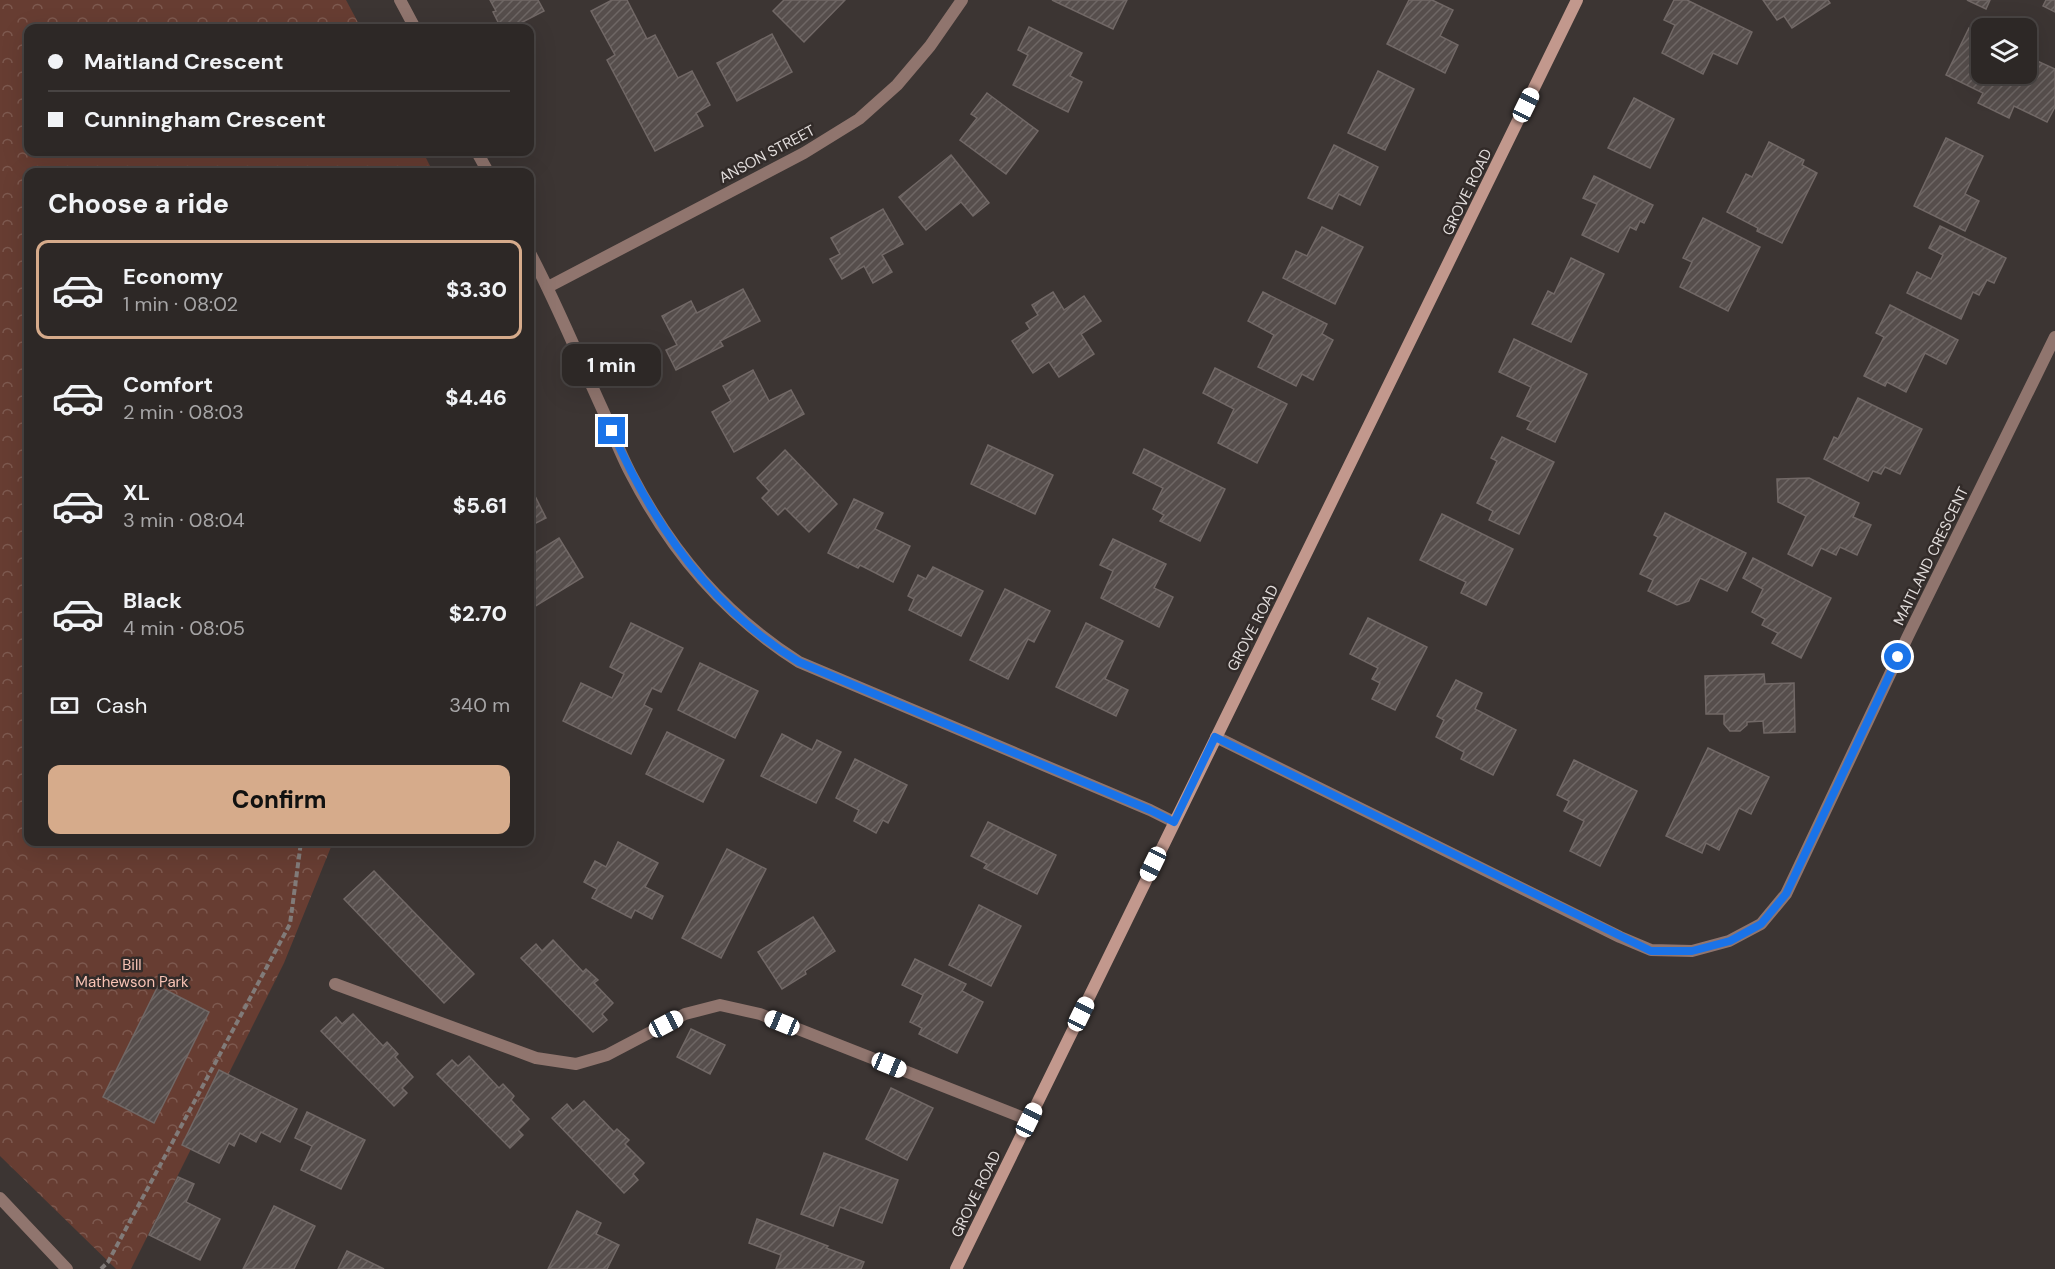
<!DOCTYPE html>
<html lang="en">
<head>
<meta charset="utf-8">
<style>
	:root { --surface:#2d2826; --page:#393432; --text:#f1f3f6; --muted:#a7a6a7; --line:#484443; --accent:#d6ab8b }
	body { margin:0; font-family:"DM Sans",sans-serif; background:var(--page); color:var(--text); height:100vh; display:flex; flex-direction:column; font-size:22px; white-space:nowrap }
	* { box-sizing:border-box; margin:0 }
	p { font-size:20px; color:var(--muted) }
	.icon { flex:none; width:33px; height:33px; fill:none; stroke:currentColor; stroke-width:2; stroke-linecap:round; stroke-linejoin:round }
	.map { position:relative; flex:1; overflow:hidden }
	.details { position:absolute; left:24px; top:168px; width:510px; height:678px; display:flex; flex-direction:column; background:var(--surface); border-radius:12px; box-shadow:0 6px 24px #0002,0 0 0 2px var(--line) }
	.details>* { flex:none }
	.hud { position:absolute; left:24px; top:24px; width:510px; height:132px; border-radius:12px; box-shadow:0 6px 24px #0002,0 0 0 2px var(--line); display:grid; align-content:center; height:132px; padding:0 24px; background:var(--surface) }
	.buttons { position:absolute; left:1971px; top:18px; display:grid; gap:12px }
	.buttons a { display:grid; place-items:center; width:66px; height:66px; border-radius:12px; background:var(--surface); box-shadow:0 6px 24px #0002,0 0 0 2px var(--line); font-size:30px }
	.end { position:absolute; width:27px; height:27px; margin:-14px; border:8px solid #1a73e8; background:#fff; box-shadow:0 0 0 3px #fff }
	.from { border-radius:50% }
	.bubble { position:absolute; height:42px; border-radius:12px; background:var(--surface); box-shadow:0 6px 24px #0002,0 0 0 2px var(--line); font-size:20px; font-weight:800; line-height:42px; text-align:center }
	.car { position:absolute; width:18px; height:36px; margin:-18px -9px; border-radius:8px; box-shadow:0 0 4px 2px #0007; background:linear-gradient(#fff 24%,#345 0 40%,#fff 0 76%,#345 0 86%,#fff 0) }
	.hud b { display:flex; align-items:center; gap:21px; height:57px; font-size:22px }
	.hud b+b { border-top:2px solid var(--line) }
	.hud i { width:15px; height:15px; background:var(--text) }
	ul { padding:0; list-style:none }
	li { display:flex; align-items:center; gap:18px; height:99px; margin:0 12px 9px; padding:0 12px; border:3px solid transparent; border-radius:12px }
	li div { flex:1 }
	li b { display:block; font-size:22px }
	li em { font-style:normal; font-weight:800 }
	li.active { border-color:var(--accent) }
	li>.icon { width:54px; height:54px; stroke-width:1.5 }
	h2 { padding:0 24px; font-size:27px; line-height:72px }
	.pay { display:flex; align-items:center; gap:15px; height:66px; padding:0 24px; font-size:22px }
	.pay p { margin-inline-start:auto }
	.cta { display:flex; gap:12px; margin-top:auto; padding:12px 24px }
	.cta a { flex:1; height:69px; border-radius:12px; background:var(--accent); color:#111; font-size:24px; font-weight:800; line-height:69px; text-align:center }
	.map>svg:first-child { display:block }
	.forest { fill:url(#forest-crowns) }
	.building { fill:url(#building-hatch); stroke:#716866; stroke-width:1.5 }
	.lines { fill:none; stroke-linecap:round; stroke-linejoin:round }
	.path { stroke:#817b79; stroke-width:4; stroke-dasharray:6 3; stroke-linecap:butt }
	.service { stroke:#90756e; stroke-width:12 }
	.minor { stroke:#90756e; stroke-width:12 }
	.secondary { stroke:#c2988d; stroke-width:12 }
	.route { stroke:#1a73e8; stroke-width:8 }
	.labels { text-anchor:middle; stroke-width:5; stroke-linejoin:round; paint-order:stroke }
	.street-label { font-size:15px; fill:#e3dedd; stroke:#322b29 }
	.park-label { font-size:15px; fill:#f8c3b5; stroke:#322b29 }
</style>
</head>
<body>
<div class="map">
<svg width="2055" height="1269" viewBox="0 0 2055 1269">
	<defs>
		<pattern id="forest-crowns" width="20" height="18" patternUnits="userSpaceOnUse" patternTransform="scale(1.5)"><rect width="20" height="18" fill="#673d32"/><path d="M2 6a3 3 0 1 1 6 0M12 15a3 3 0 1 1 6 0" fill="none" stroke="#7d594f"/></pattern>
		<pattern id="building-hatch" width="6" height="6" patternUnits="userSpaceOnUse" patternTransform="scale(1.5)"><rect width="6" height="6" fill="#564e4c"/><path d="M-1 1l2-2M0 6l6-6M5 7l2-2" fill="none" stroke="#6e6765"/></pattern>
	</defs>
	<rect width="100%" height="100%" fill="#3c3533"/>
	<!-- forest -->
	<polygon class="forest" points="0,0 346,0 361,28 28,28 28,152 423,152 433,172 28,172 28,842 333,842 284,963 131,1269 116,1269 0,1156"/>
	<!-- building -->
	<g class="building">
		<polygon points="490,0 538,0 544,11 511,28 501,28 493,12 496,11"/>
		<polygon points="612,0 627,0 647,39 655,35 678,78 692,71 710,105 696,113 703,126 655,151 607,60 615,55 591,11"/>
		<polygon points="784,0 845,0 804,42 773,11"/>
		<polygon points="1052,0 1127,0 1113,29"/>
		<polygon points="1409,0 1432,0 1453,10 1440,36 1458,45 1445,73 1387,44"/>
		<polygon points="1674,0 1687,0 1752,32 1737,64 1713,53 1703,74 1662,53 1675,25 1664,20"/>
		<polygon points="1763,0 1828,0 1830,3 1792,28 1784,16 1777,20"/>
		<polygon points="1967,0 1990,0 1986,9"/>
		<polygon points="2046,0 2055,0 2055,12 2043,6"/>
		<polygon points="1029,27 1082,53 1070,76 1082,82 1068,112 1013,85 1028,55 1018,50"/>
		<polygon points="1969,28 1982,34 1982,74 2026,74 2026,56 2055,69 2055,107 2047,122 2014,106 2009,118 1978,103 1983,93 1946,75"/>
		<polygon points="772,34 792,72 737,101 717,63"/>
		<polygon points="1378,71 1414,89 1385,150 1348,133"/>
		<polygon points="987,93 1038,131 1006,174 960,140 977,118 971,114"/>
		<polygon points="1634,98 1674,119 1650,168 1608,148"/>
		<polygon points="1946,138 1983,156 1965,194 1979,201 1965,231 1914,206"/>
		<polygon points="1769,142 1804,160 1802,165 1817,173 1782,243 1757,231 1758,228 1727,212 1746,174 1752,177"/>
		<polygon points="1334,145 1378,167 1360,205 1339,194 1332,209 1308,198"/>
		<polygon points="951,155 989,203 973,216 961,202 926,230 899,197"/>
		<polygon points="1594,176 1653,205 1644,223 1640,221 1636,230 1630,227 1618,252 1582,235 1597,204 1583,198"/>
		<polygon points="883,209 903,244 882,255 892,272 873,283 864,266 842,279 830,259 840,254 831,238"/>
		<polygon points="1703,218 1760,247 1728,311 1680,287 1692,262 1683,258"/>
		<polygon points="1940,226 2006,258 1994,283 1987,280 1979,295 1973,292 1961,319 1907,293 1917,272 1931,279 1943,255 1929,248"/>
		<polygon points="1322,227 1363,247 1335,304 1283,278 1296,251 1307,256"/>
		<polygon points="1571,258 1604,274 1571,342 1532,324 1548,291 1554,294"/>
		<polygon points="743,289 760,321 720,341 723,346 676,370 666,350 677,345 662,316 691,301 697,313"/>
		<polygon points="1053,292 1064,310 1084,296 1101,321 1081,334 1094,354 1059,377 1049,362 1033,373 1012,341 1030,329 1026,323 1038,315 1032,305"/>
		<polygon points="1263,292 1327,324 1322,334 1333,340 1313,380 1302,374 1296,386 1258,367 1274,335 1248,321"/>
		<polygon points="1890,305 1958,340 1946,364 1925,353 1906,392 1887,382 1885,386 1864,376 1884,337 1876,333"/>
		<polygon points="1514,339 1587,374 1555,442 1527,429 1531,422 1517,416 1531,387 1499,372"/>
		<polygon points="1215,368 1287,404 1257,463 1218,443 1234,409 1203,393"/>
		<polygon points="753,370 769,401 791,390 804,414 734,452 712,412 731,401 723,386"/>
		<polygon points="1858,398 1922,429 1900,474 1885,467 1881,474 1873,471 1868,481 1824,459 1834,437 1838,439"/>
		<polygon points="1502,437 1554,462 1519,534 1489,520 1493,511 1477,503 1497,461 1491,458"/>
		<polygon points="988,445 1053,475 1035,514 971,484"/>
		<polygon points="1144,449 1225,489 1200,541 1160,521 1164,515 1153,509 1163,488 1133,473"/>
		<polygon points="785,450 837,504 809,532 785,508 778,515 762,498 769,491 757,478"/>
		<polygon points="1809,478 1859,503 1853,517 1871,525 1857,555 1840,547 1836,555 1821,548 1812,566 1788,554 1806,516 1778,502 1777,479"/>
		<polygon points="530,486 546,518 530,526"/>
		<polygon points="854,499 883,513 875,529 910,546 893,582 860,565 858,568 828,553"/>
		<polygon points="1665,513 1746,553 1727,591 1700,578 1689,601 1677,605 1648,591 1653,580 1640,574 1658,537 1654,535"/>
		<polygon points="1442,514 1513,549 1486,605 1461,593 1466,582 1420,560"/>
		<polygon points="559,538 583,577 534,607 530,599 530,556"/>
		<polygon points="1113,539 1166,564 1154,588 1173,597 1159,627 1101,598 1113,571 1100,565"/>
		<polygon points="1753,558 1831,598 1801,658 1772,643 1778,633 1762,625 1765,619 1752,612 1763,589 1743,578"/>
		<polygon points="933,567 983,591 961,636 909,610 914,599 908,596 918,575 926,579"/>
		<polygon points="1005,589 1050,611 1034,642 1028,639 1008,679 970,660"/>
		<polygon points="1368,618 1427,647 1395,710 1372,699 1380,683 1372,679 1378,668 1350,654"/>
		<polygon points="631,623 683,648 661,692 652,688 644,705 652,709 631,754 563,721 581,683 612,698 624,674 610,667"/>
		<polygon points="1086,623 1123,641 1105,679 1128,690 1116,716 1056,687"/>
		<polygon points="700,663 758,691 735,738 678,710"/>
		<polygon points="1764,674 1765,684 1794,683 1795,732 1764,733 1763,721 1747,722 1747,725 1740,731 1730,731 1724,724 1724,714 1706,714 1705,676"/>
		<polygon points="1456,680 1482,693 1475,709 1516,730 1493,775 1461,759 1464,752 1436,737 1444,720 1437,716"/>
		<polygon points="667,732 724,760 703,802 646,774"/>
		<polygon points="782,734 812,750 817,740 841,752 816,803 761,776"/>
		<polygon points="1708,748 1769,777 1751,814 1739,808 1719,850 1706,843 1702,853 1666,836"/>
		<polygon points="855,759 907,785 888,823 883,820 876,833 854,821 859,810 836,798"/>
		<polygon points="1574,760 1637,791 1600,866 1570,851 1584,821 1564,811 1569,801 1557,795"/>
		<polygon points="988,822 1056,855 1037,894 984,868 987,864 971,856"/>
		<polygon points="618,842 658,863 645,887 663,896 652,919 635,910 631,918 592,898 597,889 584,882 595,861 606,867"/>
		<polygon points="727,849 766,869 721,958 682,938"/>
		<polygon points="374,871 474,974 444,1003 344,899"/>
		<polygon points="979,905 1021,926 991,986 949,965"/>
		<polygon points="813,917 835,951 805,971 806,974 782,989 758,952"/>
		<polygon points="553,940 583,972 586,969 598,980 594,983 613,1003 602,1014 607,1020 593,1032 521,958 536,944 542,951"/>
		<polygon points="915,959 966,984 962,991 983,1002 957,1053 919,1034 922,1028 910,1022 923,995 902,985"/>
		<polygon points="158,986 209,1012 154,1123 103,1097"/>
		<polygon points="353,1014 383,1046 387,1042 398,1054 395,1057 413,1077 402,1088 407,1093 394,1106 321,1031 336,1017 342,1024"/>
		<polygon points="691,1029 725,1045 710,1074 677,1057"/>
		<polygon points="469,1056 499,1088 503,1084 514,1096 511,1100 529,1119 518,1130 523,1135 510,1148 437,1074 452,1060 458,1066"/>
		<polygon points="219,1070 297,1109 280,1142 261,1132 256,1142 240,1133 234,1146 229,1143 219,1163 182,1145"/>
		<polygon points="891,1088 933,1108 907,1160 866,1139"/>
		<polygon points="584,1101 614,1132 617,1129 629,1140 625,1144 644,1163 633,1174 638,1180 624,1193 552,1118 567,1104 573,1111"/>
		<polygon points="307,1112 365,1140 341,1189 301,1170 312,1146 295,1138"/>
		<polygon points="824,1153 898,1180 882,1223 840,1207 833,1226 801,1214"/>
		<polygon points="178,1177 194,1184 186,1202 220,1219 200,1260 149,1235"/>
		<polygon points="274,1206 315,1226 294,1269 243,1269"/>
		<polygon points="577,1211 601,1223 596,1234 619,1245 607,1269 548,1269"/>
		<polygon points="757,1219 828,1246 826,1248 864,1262 861,1269 776,1269 781,1255 749,1243"/>
		<polygon points="347,1251 384,1269 338,1269"/>
	</g>
	<g class="lines">
		<!-- path -->
		<polyline class="path" points="101,1269 108,1262 290,924 301,842"/>
		<!-- service -->
		<polyline class="service" points="335,984 536,1058 576,1064 607,1055 685,1014 720,1005 760,1014 1029,1120"/>
		<!-- minor -->
		<g class="minor">
			<polyline points="400,0 415,28"/>
			<polyline points="477,152 488,172"/>
			<path d="M 530,253 C 558,306 580,361 605,415 C 613,435 621,455 631,474 C 672,553 724,614 799,662 L 1150,810 L 1174,822"/>
			<polyline points="548,287 804,153 859,119 897,85 930,46 962,0"/>
			<polyline points="1216,737 1620,937 1651,950 1692,951 1729,941 1761,924 1786,894 1908,636 2055,337"/>
			<polyline points="0,1198 67,1269"/>
		</g>
		<!-- secondary -->
		<polyline class="secondary" points="956,1269 1577,0"/>
	</g>
	<g class="lines">
		<!-- route -->
		<path class="route" d="M 612,431 C 653,525 711,609 799,662 L 1150,810 L 1174,822 L 1215,737 L 1651,951 L 1692,951 L 1730,941 L 1761,924 L 1786,894 L 1898,657"/>
	</g>
	<g class="labels">
		<!-- street labels -->
		<g class="street-label">
			<text transform="translate(767 154) rotate(-28)" y="5">ANSON STREET</text>
			<text transform="translate(1467 192) rotate(-64)" y="5">GROVE ROAD</text>
			<text transform="translate(1931 556) rotate(-64)" y="5">MAITLAND CRESCENT</text>
			<text transform="translate(1253 628) rotate(-63)" y="5">GROVE ROAD</text>
			<text transform="translate(976 1194) rotate(-64)" y="5">GROVE ROAD</text>
		</g>
		<!-- park labels -->
		<g class="park-label">
			<text x="132" y="970">Bill<tspan x="132" dy="17">Mathewson Park</tspan></text>
		</g>
	</g>
</svg>
<div class="buttons">
<a><svg class="icon" aria-label="layers" viewBox="0 0 24 24"><path d="M12 4l9 5-9 5-9-5zM3 14l9 5 9-5"/></svg></a>
</div>
<i class="end from" style="left:1898px;top:657px"></i>
<i class="end" style="left:612px;top:431px"></i>
<div class="bubble" style="left:562px;top:344px;width:99px">1 min</div>
<i class="car" style="left:1526px;top:105px;rotate:26deg"></i>
<i class="car" style="left:1153px;top:864px;rotate:206deg"></i>
<i class="car" style="left:1081px;top:1014px;rotate:26deg"></i>
<i class="car" style="left:782px;top:1023px;rotate:292deg"></i>
<i class="car" style="left:666px;top:1024px;rotate:62deg"></i>
<i class="car" style="left:889px;top:1065px;rotate:112deg"></i>
<i class="car" style="left:1029px;top:1120px;rotate:26deg"></i>
<div class="hud">
<b><i class="from"></i>Maitland Crescent</b>
<b><i></i>Cunningham Crescent</b>
</div>
<section class="details">
<h2>Choose a ride</h2>
<ul>
<li class="active"><svg class="icon" aria-label="car" viewBox="0 0 24 24"><path d="M5 17H2v-5l4-1 3-4h7l3 4 3 1v5h-3M9 17h6M6 11h13"/><circle cx="7" cy="17" r="2"/><circle cx="17" cy="17" r="2"/></svg><div><b>Economy</b><p>1 min · 08:02</p></div><em>$3.30</em></li>
<li><svg class="icon" aria-label="car" viewBox="0 0 24 24"><path d="M5 17H2v-5l4-1 3-4h7l3 4 3 1v5h-3M9 17h6M6 11h13"/><circle cx="7" cy="17" r="2"/><circle cx="17" cy="17" r="2"/></svg><div><b>Comfort</b><p>2 min · 08:03</p></div><em>$4.46</em></li>
<li><svg class="icon" aria-label="car" viewBox="0 0 24 24"><path d="M5 17H2v-5l4-1 3-4h7l3 4 3 1v5h-3M9 17h6M6 11h13"/><circle cx="7" cy="17" r="2"/><circle cx="17" cy="17" r="2"/></svg><div><b>XL</b><p>3 min · 08:04</p></div><em>$5.61</em></li>
<li><svg class="icon" aria-label="car" viewBox="0 0 24 24"><path d="M5 17H2v-5l4-1 3-4h7l3 4 3 1v5h-3M9 17h6M6 11h13"/><circle cx="7" cy="17" r="2"/><circle cx="17" cy="17" r="2"/></svg><div><b>Black</b><p>4 min · 08:05</p></div><em>$2.70</em></li>
</ul>
<div class="pay"><svg class="icon" aria-label="cash" viewBox="0 0 24 24"><path d="M3 7h18v10H3z"/><circle cx="12" cy="12" r="2"/></svg>Cash<p>340 m</p></div>
<div class="cta"><a>Confirm</a></div>
</section>
</div>
</body>
</html>
